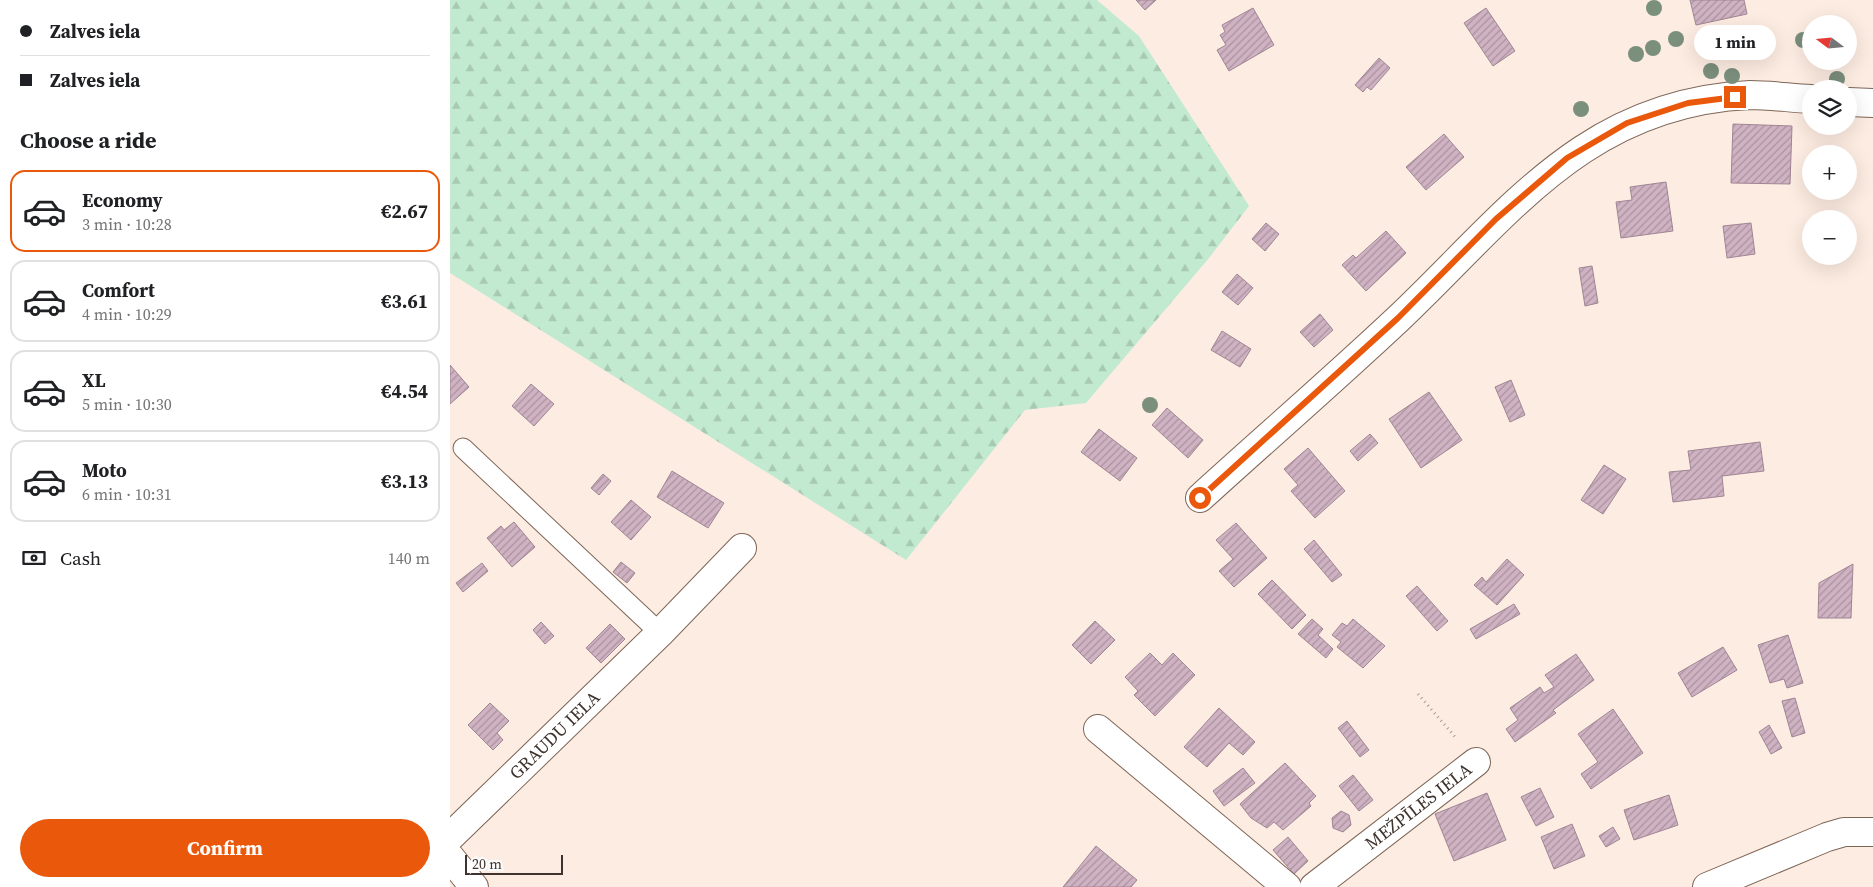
<!DOCTYPE html>
<html lang="en">
<head>
<meta charset="utf-8">
<style>
	:root { --surface:#fff; --page:#f6f6f6; --text:#202124; --muted:#757577; --line:#e0e0e0; --accent:#ea580c }
	body { margin:0; font-family:"Source Serif 4",serif; background:var(--page); color:var(--text); height:100vh; display:flex; flex-direction:column; font-size:19px; white-space:nowrap }
	* { box-sizing:border-box; margin:0 }
	p { font-size:16px; color:var(--muted) }
	.icon { flex:none; width:28px; height:28px; fill:none; stroke:currentColor; stroke-width:2; stroke-linecap:round; stroke-linejoin:round }
	.map { position:relative; flex:1; overflow:hidden }
	.drawer { display:flex; flex-direction:column; background:var(--surface); width:450px }
	.drawer>* { flex:none }
	.banner { display:grid; align-content:center; height:110px; padding:0 20px; background:var(--surface) }
	.needle { width:32px; rotate:286deg }
	.fabs { position:absolute; left:1352px; top:15px; display:grid; gap:10px }
	.fabs a { display:grid; place-items:center; width:55px; height:55px; border-radius:50%; background:var(--surface); box-shadow:0 5px 20px #0002; font-size:25px }
	.scale { position:absolute; left:15px; bottom:12px; width:98px; box-sizing:border-box; padding-left:5px; border:2px solid #3e332d; border-top:0; font-size:14px; line-height:18px; white-space:nowrap; color:#3e332d; -webkit-text-stroke:4px #fcfcfc; paint-order:stroke }
	.end { position:absolute; width:22px; height:22px; margin:-11px; border:6px solid #ea580c; background:#fff; box-shadow:0 0 0 2px #fff }
	.from { border-radius:50% }
	.bubble { position:absolute; height:35px; border-radius:18px; background:var(--surface); box-shadow:0 5px 20px #0002; font-size:16px; font-weight:700; line-height:35px; text-align:center }
	.banner b { display:flex; align-items:center; gap:18px; height:48px; font-size:19px }
	.banner b+b { border-top:1px solid var(--line) }
	.banner i { width:12px; height:12px; background:var(--text) }
	ul { padding:0; list-style:none }
	li { display:flex; align-items:center; gap:15px; height:82px; margin:0 10px 8px; padding:0 10px; border:2px solid var(--line); border-radius:15px }
	li div { flex:1 }
	li b { display:block; font-size:19px }
	li em { font-style:normal; font-weight:700 }
	li.current { border-color:var(--accent) }
	li>.icon { width:45px; height:45px; stroke-width:1.5 }
	h2 { padding:0 20px; font-size:22px; line-height:60px }
	.pay { display:flex; align-items:center; gap:12px; height:55px; padding:0 20px; font-size:19px }
	.pay p { margin-inline-start:auto }
	.button { display:flex; gap:10px; margin-top:auto; padding:10px 20px }
	.button a { flex:1; height:58px; border-radius:30px; background:var(--accent); color:#fff; font-size:20px; font-weight:700; line-height:58px; text-align:center }
	main { display:flex; flex:1; min-height:0 }
	.map>svg:first-child { display:block }
	.forest { fill:url(#forest-firs) }
	.building { fill:url(#building-hatch); stroke:#a08594 }
	.lines { fill:none; stroke-linecap:round; stroke-linejoin:round }
	.lane-casing { stroke:#7e6657; stroke-width:21 }
	.street-casing { stroke:#7e6657; stroke-width:30 }
	.path { stroke:#aa9b93; stroke-width:3; stroke-dasharray:1 4; stroke-linecap:butt }
	.lane { stroke:#fff; stroke-width:19 }
	.street { stroke:#fff; stroke-width:28 }
	.tree { fill:#7b8f7d }
	.route { stroke:#ea580c; stroke-width:6 }
	.labels { text-anchor:middle; stroke-width:4.5; stroke-linejoin:round; paint-order:stroke }
	.street-label { font-size:18px; fill:#3e332d; stroke:#fcfcfc }
</style>
</head>
<body>
<main>
<section class="drawer">
<div class="banner">
<b><i class="from"></i>Zalves iela</b>
<b><i></i>Zalves iela</b>
</div>
<h2>Choose a ride</h2>
<ul>
<li class="current"><svg class="icon" aria-label="car" viewBox="0 0 24 24"><path d="M5 17H2v-5l4-1 3-4h7l3 4 3 1v5h-3M9 17h6M6 11h13"/><circle cx="7" cy="17" r="2"/><circle cx="17" cy="17" r="2"/></svg><div><b>Economy</b><p>3 min · 10:28</p></div><em>€2.67</em></li>
<li><svg class="icon" aria-label="car" viewBox="0 0 24 24"><path d="M5 17H2v-5l4-1 3-4h7l3 4 3 1v5h-3M9 17h6M6 11h13"/><circle cx="7" cy="17" r="2"/><circle cx="17" cy="17" r="2"/></svg><div><b>Comfort</b><p>4 min · 10:29</p></div><em>€3.61</em></li>
<li><svg class="icon" aria-label="car" viewBox="0 0 24 24"><path d="M5 17H2v-5l4-1 3-4h7l3 4 3 1v5h-3M9 17h6M6 11h13"/><circle cx="7" cy="17" r="2"/><circle cx="17" cy="17" r="2"/></svg><div><b>XL</b><p>5 min · 10:30</p></div><em>€4.54</em></li>
<li><svg class="icon" aria-label="car" viewBox="0 0 24 24"><path d="M5 17H2v-5l4-1 3-4h7l3 4 3 1v5h-3M9 17h6M6 11h13"/><circle cx="7" cy="17" r="2"/><circle cx="17" cy="17" r="2"/></svg><div><b>Moto</b><p>6 min · 10:31</p></div><em>€3.13</em></li>
</ul>
<div class="pay"><svg class="icon" aria-label="cash" viewBox="0 0 24 24"><path d="M3 7h18v10H3z"/><circle cx="12" cy="12" r="2"/></svg>Cash<p>140 m</p></div>
<div class="button"><a>Confirm</a></div>
</section>
<div class="map">
<svg width="1423" height="887" viewBox="0 0 1423 887">
	<defs>
		<pattern id="forest-firs" width="22" height="20" patternUnits="userSpaceOnUse" patternTransform="scale(1.25)"><rect width="22" height="20" fill="#c2ead1"/><path d="M5 1l3.5 6h-7zM16 11l3.5 6h-7z" fill="#a8c9b4"/></pattern>
		<pattern id="building-hatch" width="6" height="6" patternUnits="userSpaceOnUse" patternTransform="scale(1.25)"><rect width="6" height="6" fill="#d0b3c3"/><path d="M-1 1l2-2M0 6l6-6M5 7l2-2" fill="none" stroke="#aa929f"/></pattern>
	</defs>
	<rect width="100%" height="100%" fill="#fdece1"/>
	<!-- forest -->
	<polygon class="forest" points="0,0 647,0 689,36 799,206 759,258 636,403 575,410 456,560 0,273"/>
	<!-- building -->
	<g class="building">
		<polygon points="686,0 706,0 695,10"/>
		<polygon points="1240,0 1294,0 1297,14 1246,25"/>
		<polygon points="803,8 824,45 779,71 767,50 776,45 770,35 775,32 772,25"/>
		<polygon points="1036,8 1065,51 1043,66 1014,23"/>
		<polygon points="929,58 940,68 921,90 917,87 913,92 905,85"/>
		<polygon points="1283,124 1342,126 1340,184 1281,183"/>
		<polygon points="994,134 1014,157 976,190 956,167"/>
		<polygon points="1216,182 1223,231 1171,238 1166,202 1182,200 1180,187"/>
		<polygon points="816,223 829,234 815,251 802,239"/>
		<polygon points="1301,223 1305,254 1277,258 1273,226"/>
		<polygon points="936,231 956,253 916,291 892,265 903,255 906,258"/>
		<polygon points="1142,266 1148,303 1135,306 1129,268"/>
		<polygon points="787,274 803,288 788,305 772,292"/>
		<polygon points="870,314 883,330 864,347 850,332"/>
		<polygon points="772,331 801,349 790,367 761,350"/>
		<polygon points="0,365 19,387 0,404"/>
		<polygon points="1061,380 1075,415 1060,422 1045,387"/>
		<polygon points="81,384 104,404 84,426 62,406"/>
		<polygon points="979,392 1012,440 971,468 939,419"/>
		<polygon points="717,408 753,440 738,458 702,425"/>
		<polygon points="649,429 687,458 670,481 631,452"/>
		<polygon points="920,434 928,443 908,461 900,451"/>
		<polygon points="1310,442 1314,471 1272,476 1274,496 1223,502 1219,472 1241,470 1238,451"/>
		<polygon points="858,448 895,491 865,518 841,491 848,485 834,469"/>
		<polygon points="1154,465 1176,479 1153,514 1131,500"/>
		<polygon points="222,471 274,503 258,528 207,497"/>
		<polygon points="153,474 161,481 149,495 141,488"/>
		<polygon points="181,500 201,517 181,540 161,522"/>
		<polygon points="64,522 85,547 62,567 37,538 51,526 54,530"/>
		<polygon points="786,523 817,558 784,587 769,571 783,559 766,540"/>
		<polygon points="864,540 892,575 882,582 854,549"/>
		<polygon points="1057,559 1074,575 1047,605 1024,585 1032,577 1036,582"/>
		<polygon points="171,562 185,573 177,583 163,572"/>
		<polygon points="32,563 38,571 13,592 6,583"/>
		<polygon points="1403,564 1401,618 1368,618 1369,583"/>
		<polygon points="822,580 856,615 842,629 808,594"/>
		<polygon points="967,586 998,621 987,631 956,596"/>
		<polygon points="1064,604 1070,614 1026,639 1020,629"/>
		<polygon points="862,619 873,629 868,635 883,649 876,658 848,634"/>
		<polygon points="903,619 935,646 913,668 887,647 891,642 882,635 892,623 897,626"/>
		<polygon points="645,621 665,640 641,664 622,645"/>
		<polygon points="91,622 104,636 95,644 83,630"/>
		<polygon points="160,624 175,639 151,663 136,648"/>
		<polygon points="1338,635 1353,683 1337,688 1334,679 1320,683 1308,645"/>
		<polygon points="1273,647 1287,670 1242,697 1228,673"/>
		<polygon points="700,653 712,665 723,653 745,675 705,716 684,695 688,691 675,677"/>
		<polygon points="1126,654 1144,680 1103,710 1106,713 1065,742 1056,729 1068,720 1060,708 1090,687 1094,693 1104,687 1095,675"/>
		<polygon points="1345,698 1355,733 1342,737 1332,701"/>
		<polygon points="40,703 59,721 47,733 53,740 43,750 18,725"/>
		<polygon points="769,708 805,742 793,755 779,743 757,767 734,747"/>
		<polygon points="1163,709 1193,753 1141,789 1131,774 1148,762 1128,734"/>
		<polygon points="897,721 919,750 910,757 888,728"/>
		<polygon points="1319,725 1332,748 1321,754 1309,732"/>
		<polygon points="835,763 866,796 859,803 861,806 833,830 824,822 817,828 801,818 790,804"/>
		<polygon points="793,768 805,783 774,806 763,791"/>
		<polygon points="903,775 923,800 909,811 889,786"/>
		<polygon points="1090,788 1104,817 1086,826 1071,797"/>
		<polygon points="1037,793 1056,840 1004,861 985,814"/>
		<polygon points="1219,795 1228,825 1184,840 1174,810"/>
		<polygon points="891,811 899,815 901,825 893,832 883,828 882,818"/>
		<polygon points="1122,824 1135,856 1104,869 1091,837"/>
		<polygon points="1163,827 1170,839 1156,847 1149,836"/>
		<polygon points="838,837 858,861 844,874 823,850"/>
		<polygon points="646,846 687,880 681,887 613,887"/>
	</g>
	<g class="lines">
		<defs>
			<polyline id="lane" points="13,448 210,633"/>
			<g id="street">
				<polyline points="1399,102 1423,103"/>
				<path d="M 750,498 C 816,438 883,380 948,319 C 1057,216 1135,102 1300,95 C 1320,95 1341,98 1361,99"/>
				<polyline points="648,729 837,887"/>
				<path id="s1" d="M 0,837 L 210,633 L 292,548"/>
				<polyline points="0,857 24,887"/>
				<path id="s2" d="M 864,887 L 1026,762"/>
				<polyline points="1257,887 1377,837 1394,832 1423,832"/>
			</g>
		</defs>
		<!-- lane casing -->
		<use href="#lane" class="lane-casing"/>
		<!-- street casing -->
		<use href="#street" class="street-casing"/>
		<!-- path -->
		<polyline class="path" points="968,694 1006,738"/>
		<!-- lane -->
		<use href="#lane" class="lane"/>
		<!-- street -->
		<use href="#street" class="street"/>
	</g>
	<!-- trees -->
	<g class="tree">
		<circle cx="1204" cy="8" r="8"/>
		<circle cx="1226" cy="39" r="8"/>
		<circle cx="1353" cy="40" r="8"/>
		<circle cx="1203" cy="48" r="8"/>
		<circle cx="1186" cy="54" r="8"/>
		<circle cx="1261" cy="71" r="8"/>
		<circle cx="1282" cy="76" r="8"/>
		<circle cx="1387" cy="79" r="8"/>
		<circle cx="1131" cy="109" r="8"/>
		<circle cx="700" cy="405" r="8"/>
	</g>
	<g class="lines">
		<!-- route -->
		<polyline class="route" points="750,498 948,318 1046,219 1117,158 1177,123 1238,103 1285,97"/>
	</g>
	<g class="labels">
		<!-- street labels -->
		<g class="street-label">
			<text dy="6" stroke="none"><textPath href="#s1" startOffset="146">GRAUDU IELA</textPath></text>
			<text dy="6" stroke="none"><textPath href="#s2" startOffset="132">MEŽPĪLES IELA</textPath></text>
		</g>
	</g>
</svg>
<div class="fabs">
<a><svg class="needle" viewBox="-14 -14 28 28"><path d="M0-13l5 13h-10z" fill="#e53935"/><path d="M0 13l5-13h-10z" fill="#757577"/></svg></a>
<a><svg class="icon" aria-label="layers" viewBox="0 0 24 24"><path d="M12 4l9 5-9 5-9-5zM3 14l9 5 9-5"/></svg></a>
<a>+</a>
<a>−</a>
</div>
<div class="scale">20 m</div>
<i class="end from" style="left:750px;top:498px"></i>
<i class="end" style="left:1285px;top:97px"></i>
<div class="bubble" style="left:1244px;top:25px;width:82px">1 min</div>
</div>
</main>
</body>
</html>
